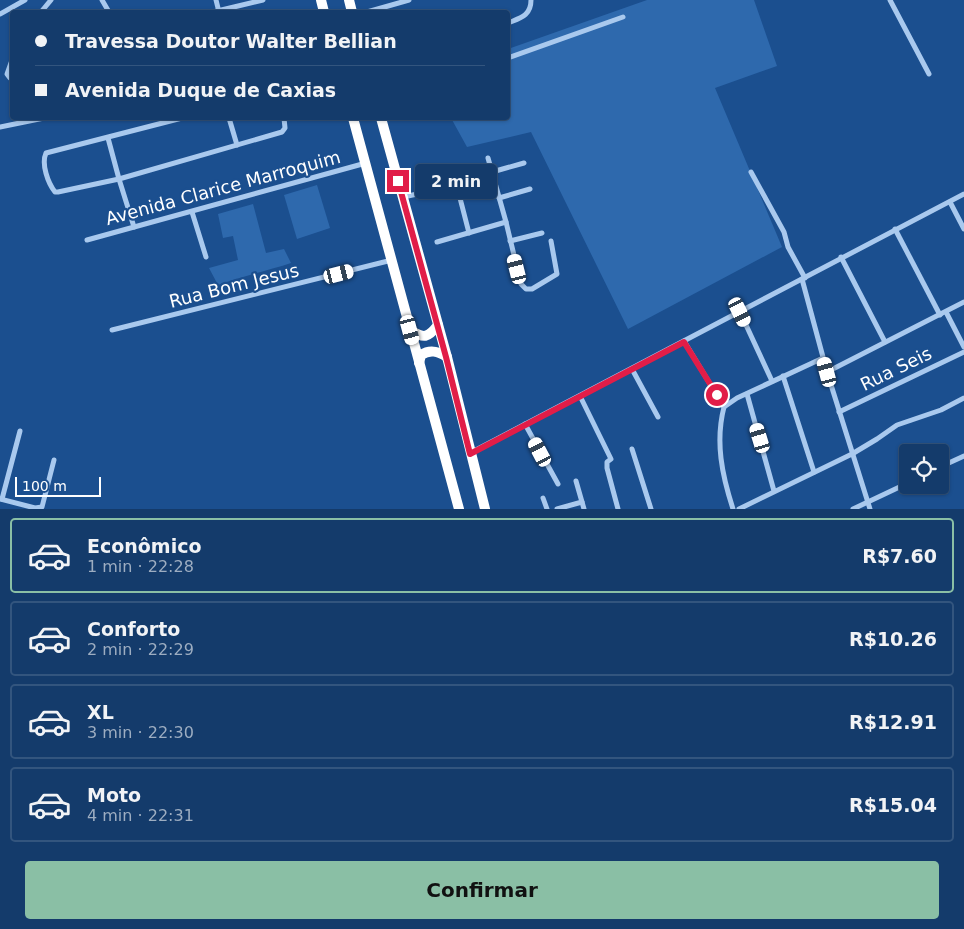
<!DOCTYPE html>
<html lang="pt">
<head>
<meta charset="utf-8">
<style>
	:root { --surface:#143b6b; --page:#1d4271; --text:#f1f3f6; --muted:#9dadc1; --line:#33557e; --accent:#8abfa5 }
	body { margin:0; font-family:"DejaVu Sans",sans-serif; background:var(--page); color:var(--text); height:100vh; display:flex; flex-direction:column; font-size:19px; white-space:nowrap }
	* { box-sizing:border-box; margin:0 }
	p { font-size:16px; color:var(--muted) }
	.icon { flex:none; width:28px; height:28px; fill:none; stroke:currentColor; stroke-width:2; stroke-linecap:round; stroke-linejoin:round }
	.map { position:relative; height:509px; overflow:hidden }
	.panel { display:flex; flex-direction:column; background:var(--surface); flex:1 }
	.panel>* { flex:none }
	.banner { position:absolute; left:10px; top:10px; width:500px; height:110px; border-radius:5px; box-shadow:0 1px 4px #0004,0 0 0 1px var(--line); display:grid; align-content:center; height:110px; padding:0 25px; background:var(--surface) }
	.fabs { position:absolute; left:899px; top:444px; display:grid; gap:10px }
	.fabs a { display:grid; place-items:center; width:50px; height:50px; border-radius:5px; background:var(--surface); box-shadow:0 1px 4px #0004,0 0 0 1px var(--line); font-size:25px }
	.scale { position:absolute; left:15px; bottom:12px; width:86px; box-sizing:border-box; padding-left:5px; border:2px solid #fff; border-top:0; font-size:14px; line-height:18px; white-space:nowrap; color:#fff; -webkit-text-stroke:4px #1b4f8f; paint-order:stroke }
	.end { position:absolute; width:22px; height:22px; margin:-11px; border:6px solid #e11d48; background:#fff; box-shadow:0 0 0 2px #fff }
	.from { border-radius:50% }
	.bubble { position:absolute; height:35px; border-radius:5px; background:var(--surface); box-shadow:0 1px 4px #0004,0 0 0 1px var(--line); font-size:16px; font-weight:800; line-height:35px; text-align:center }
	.car { position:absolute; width:15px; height:30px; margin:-15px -8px; border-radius:6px; box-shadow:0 0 4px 1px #0007; background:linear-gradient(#fff 24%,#345 0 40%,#fff 0 76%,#345 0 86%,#fff 0) }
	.banner b { display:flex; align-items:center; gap:18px; height:48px; font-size:19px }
	.banner b+b { border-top:1px solid var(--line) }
	.banner i { width:12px; height:12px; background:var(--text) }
	ul { padding:9px 0 0; list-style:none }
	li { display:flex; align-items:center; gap:15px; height:75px; margin:0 10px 8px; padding:0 15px; border:2px solid var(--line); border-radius:5px }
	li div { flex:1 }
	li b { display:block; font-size:19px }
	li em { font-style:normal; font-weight:800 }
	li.selected { border-color:var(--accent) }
	li>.icon { width:45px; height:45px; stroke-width:1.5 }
	.cta { display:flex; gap:10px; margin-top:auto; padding:10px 25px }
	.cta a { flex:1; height:58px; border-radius:5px; background:var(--accent); color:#111; font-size:20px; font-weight:800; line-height:58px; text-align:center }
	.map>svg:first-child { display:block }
	.green { fill:#2e69ad }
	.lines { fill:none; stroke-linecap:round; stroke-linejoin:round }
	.street { stroke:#a9c9ee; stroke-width:5 }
	.highway { stroke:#fff; stroke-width:10 }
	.route { stroke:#e11d48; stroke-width:6 }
	.labels { text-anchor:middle; stroke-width:4.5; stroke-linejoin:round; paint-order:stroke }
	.street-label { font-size:18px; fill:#fff; stroke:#1b4f8f }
</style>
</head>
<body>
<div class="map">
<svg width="964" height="509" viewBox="0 0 964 509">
	<rect width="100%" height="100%" fill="#1b4f8f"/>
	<!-- green -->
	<g class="green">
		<polygon points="647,0 754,0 777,66 715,88 782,247 628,329 531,132 467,147 451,118 508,118 508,49"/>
		<polygon points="317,185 330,228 297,239 284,195"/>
		<path d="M 253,204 L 266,253 L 284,249 L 291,263 C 267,271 242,276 218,285 L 209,268 L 238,260 L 233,236 L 223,238 L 218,214 Z"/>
	</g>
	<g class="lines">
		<!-- street -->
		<g class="street">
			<polyline points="102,0 109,12"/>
			<polyline points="216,0 219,12"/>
			<polyline points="890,0 929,74"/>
			<polyline points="41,12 51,0"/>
			<polyline points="213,12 263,0"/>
			<polyline points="367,12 409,0"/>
			<polyline points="0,14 25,0"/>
			<path d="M 508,23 C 520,18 531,16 531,0"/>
			<polyline points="508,58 623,17"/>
			<polyline points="12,60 7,74 10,78 12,78"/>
			<path d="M 182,118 L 46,153 C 41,164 48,183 55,192 L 58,192 L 119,179 L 282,132 L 285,128 L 284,118"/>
			<polyline points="229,118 237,145"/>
			<polyline points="0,127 44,118"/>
			<polyline points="108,138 119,179 134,227"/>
			<polyline points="488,158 506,222 521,284 526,289 532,289 557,274 551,241"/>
			<polyline points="452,167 469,233"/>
			<polyline points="492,172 524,163"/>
			<polyline points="751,172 784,232 788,247 805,278"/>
			<polyline points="403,197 493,178"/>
			<polyline points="499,198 530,189"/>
			<polyline points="950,202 964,229"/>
			<polyline points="192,212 206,257"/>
			<polyline points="895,229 940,315"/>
			<polyline points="87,240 366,163"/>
			<polyline points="510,241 542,233"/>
			<polyline points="437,242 506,222"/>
			<polyline points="841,257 885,342"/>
			<polyline points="802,279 827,372 870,509"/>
			<polyline points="740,312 772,381"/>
			<polyline points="946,312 964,347"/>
			<polyline points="112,330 392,260"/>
			<polyline points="684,341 724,407"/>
			<polyline points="632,369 658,417"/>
			<polyline points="827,372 964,302"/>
			<polyline points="783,376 814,472"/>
			<polyline points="747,394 774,491"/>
			<polyline points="580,396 611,459 607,462 607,468 618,509"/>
			<polyline points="839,412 964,352"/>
			<polyline points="525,424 558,484"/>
			<polyline points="632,449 651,509"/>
			<polyline points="470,453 964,194"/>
			<polyline points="940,467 964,456"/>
			<polyline points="576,481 584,509"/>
			<polyline points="543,498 547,509"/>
			<polyline points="0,499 35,508 42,507 54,460"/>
			<polyline points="2,499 20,431"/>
			<polyline points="557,509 582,502"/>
			<path d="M 733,509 C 722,475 715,442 724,407 L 737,398 L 823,358"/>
			<polyline points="739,509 852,454 877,439 897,425 941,410 964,398"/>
			<polyline points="853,509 908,483"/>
		</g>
		<!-- highway -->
		<g class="highway">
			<polyline points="321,0 324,12"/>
			<polyline points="349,0 352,12"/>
			<polyline points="353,118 459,509"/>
			<polyline points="381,118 447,357 485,509"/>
			<path d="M 410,330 C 424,339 428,338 438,325"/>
			<path d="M 419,363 L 421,355 C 430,349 438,351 447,357"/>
		</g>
	</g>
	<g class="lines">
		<!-- route -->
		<polyline class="route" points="398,181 446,357 470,454 684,342 717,395"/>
	</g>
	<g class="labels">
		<!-- street labels -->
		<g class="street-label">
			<text transform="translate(223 188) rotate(-15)" y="6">Avenida Clarice Marroquim</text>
			<text transform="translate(234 286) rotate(-14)" y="6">Rua Bom Jesus</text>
			<text transform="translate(896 369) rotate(-26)" y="6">Rua Seis</text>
		</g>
	</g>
</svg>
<div class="fabs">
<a><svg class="icon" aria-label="locate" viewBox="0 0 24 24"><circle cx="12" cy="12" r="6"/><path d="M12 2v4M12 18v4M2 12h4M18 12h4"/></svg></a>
</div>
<div class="scale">100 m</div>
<i class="end from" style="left:717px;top:395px"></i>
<i class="end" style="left:398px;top:181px"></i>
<div class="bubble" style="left:415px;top:164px;width:82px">2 min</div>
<i class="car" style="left:517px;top:269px;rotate:346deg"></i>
<i class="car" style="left:339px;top:274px;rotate:76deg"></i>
<i class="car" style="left:740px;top:312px;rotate:154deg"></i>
<i class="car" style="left:410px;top:330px;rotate:165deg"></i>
<i class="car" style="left:827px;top:372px;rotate:345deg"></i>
<i class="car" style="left:760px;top:438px;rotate:343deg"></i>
<i class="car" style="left:540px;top:452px;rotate:332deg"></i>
<div class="banner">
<b><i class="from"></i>Travessa Doutor Walter Bellian</b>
<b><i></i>Avenida Duque de Caxias</b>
</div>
</div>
<section class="panel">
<ul>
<li class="selected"><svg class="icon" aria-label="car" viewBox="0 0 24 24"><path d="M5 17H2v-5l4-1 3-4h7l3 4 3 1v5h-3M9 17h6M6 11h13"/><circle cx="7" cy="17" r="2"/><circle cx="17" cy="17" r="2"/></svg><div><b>Econômico</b><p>1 min · 22:28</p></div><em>R$7.60</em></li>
<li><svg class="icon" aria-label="car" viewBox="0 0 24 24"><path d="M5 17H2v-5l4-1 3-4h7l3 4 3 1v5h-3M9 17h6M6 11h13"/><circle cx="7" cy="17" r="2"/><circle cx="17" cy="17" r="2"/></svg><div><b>Conforto</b><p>2 min · 22:29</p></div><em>R$10.26</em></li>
<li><svg class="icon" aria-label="car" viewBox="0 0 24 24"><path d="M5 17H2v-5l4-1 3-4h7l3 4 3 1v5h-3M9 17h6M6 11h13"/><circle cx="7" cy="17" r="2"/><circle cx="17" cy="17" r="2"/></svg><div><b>XL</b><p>3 min · 22:30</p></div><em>R$12.91</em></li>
<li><svg class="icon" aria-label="car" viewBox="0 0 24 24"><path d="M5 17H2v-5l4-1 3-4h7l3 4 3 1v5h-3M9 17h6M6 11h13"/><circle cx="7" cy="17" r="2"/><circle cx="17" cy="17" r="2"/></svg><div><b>Moto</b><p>4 min · 22:31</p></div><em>R$15.04</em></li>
</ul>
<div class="cta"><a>Confirmar</a></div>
</section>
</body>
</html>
